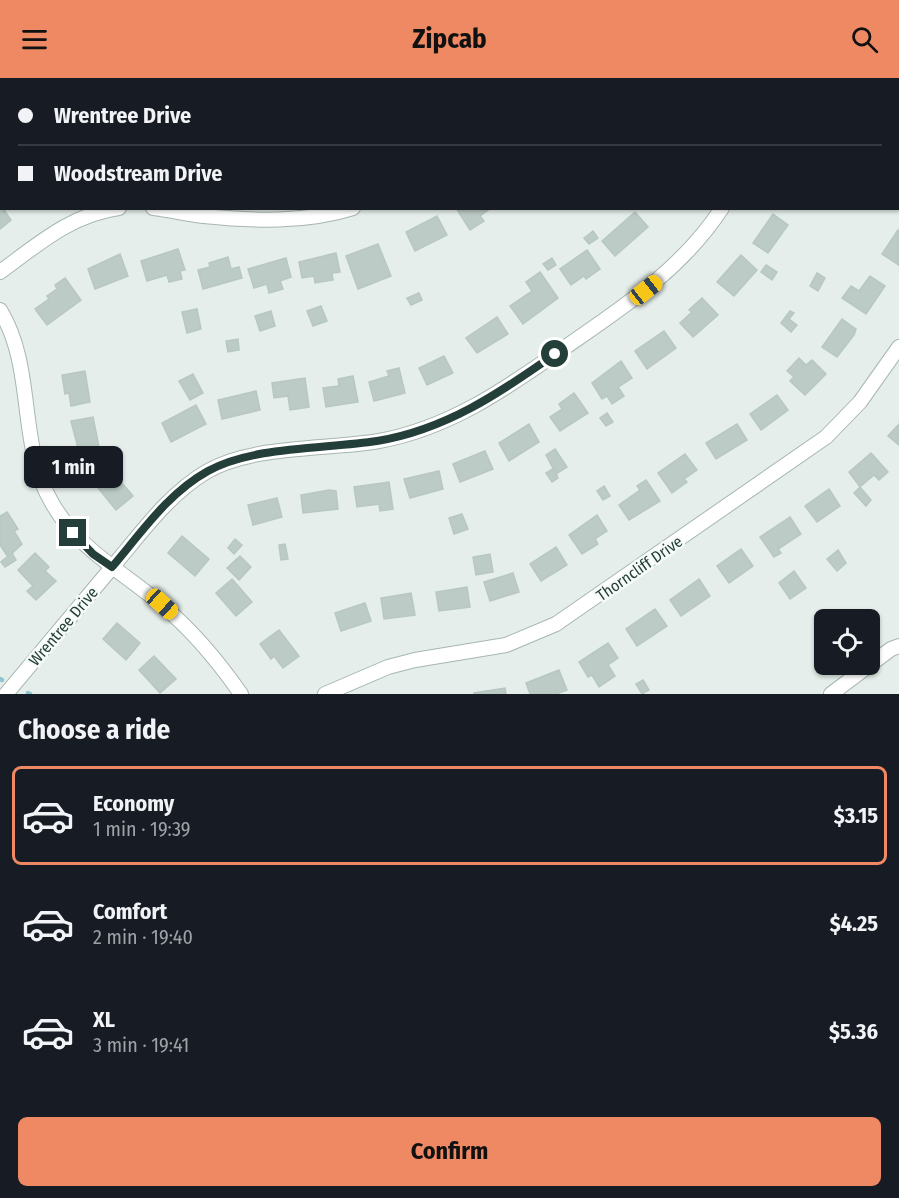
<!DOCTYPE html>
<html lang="en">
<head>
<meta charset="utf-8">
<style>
	:root { --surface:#171b24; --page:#20242c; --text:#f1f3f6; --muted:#9ea1a6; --line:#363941; --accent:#ee8963 }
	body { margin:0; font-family:"Fira Sans Condensed",sans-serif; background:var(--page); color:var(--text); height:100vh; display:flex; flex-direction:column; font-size:22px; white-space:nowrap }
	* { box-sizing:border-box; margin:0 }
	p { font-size:20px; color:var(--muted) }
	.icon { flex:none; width:33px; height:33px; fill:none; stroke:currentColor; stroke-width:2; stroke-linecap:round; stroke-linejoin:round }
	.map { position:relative; height:616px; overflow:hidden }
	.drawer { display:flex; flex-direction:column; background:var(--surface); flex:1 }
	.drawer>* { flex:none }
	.hud { position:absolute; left:0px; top:0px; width:900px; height:132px; box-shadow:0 2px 4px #0004; display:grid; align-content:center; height:132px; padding:0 18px; background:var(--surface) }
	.buttons { position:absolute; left:814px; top:531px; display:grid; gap:12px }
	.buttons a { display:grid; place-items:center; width:66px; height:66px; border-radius:9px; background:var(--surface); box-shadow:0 2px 4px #0004; font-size:30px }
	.end { position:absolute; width:27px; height:27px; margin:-14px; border:8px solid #243f39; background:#fff; box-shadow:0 0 0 3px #fff }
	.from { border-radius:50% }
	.bubble { position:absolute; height:42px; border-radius:9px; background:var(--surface); box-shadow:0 2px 4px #0004; font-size:20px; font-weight:700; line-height:42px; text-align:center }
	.car { position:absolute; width:18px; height:36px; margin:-18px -9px; border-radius:8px; box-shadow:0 0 4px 2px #0007; background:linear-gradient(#f5c518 24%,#345 0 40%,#f5c518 0 76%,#345 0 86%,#f5c518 0) }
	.hud b { display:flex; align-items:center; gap:21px; height:57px; font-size:22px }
	.hud b+b { border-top:2px solid var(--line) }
	.hud i { width:15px; height:15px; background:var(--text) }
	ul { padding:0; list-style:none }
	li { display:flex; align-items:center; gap:18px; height:99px; margin:0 12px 9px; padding:0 6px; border:3px solid transparent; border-radius:9px }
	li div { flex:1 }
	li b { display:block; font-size:22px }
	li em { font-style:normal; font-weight:700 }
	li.selected { border-color:var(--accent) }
	li>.icon { width:54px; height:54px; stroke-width:1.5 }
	h2 { padding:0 18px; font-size:27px; line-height:72px }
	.cta { display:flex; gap:12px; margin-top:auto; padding:12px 18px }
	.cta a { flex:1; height:69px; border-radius:9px; background:var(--accent); color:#111; font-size:24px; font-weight:700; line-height:69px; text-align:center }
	header { display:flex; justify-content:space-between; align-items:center; height:78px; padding:0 18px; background:var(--accent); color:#111; font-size:27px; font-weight:700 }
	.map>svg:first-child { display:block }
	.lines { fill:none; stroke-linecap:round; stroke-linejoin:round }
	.stream { stroke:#8fc5d0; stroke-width:4.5 }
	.building { fill:#bdcbc6; stroke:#b7c7c1; stroke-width:1.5 }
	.minor-casing { stroke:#a7b6b1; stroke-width:16 }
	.minor { stroke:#fff; stroke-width:14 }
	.route { stroke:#243f39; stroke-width:8 }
	.labels { text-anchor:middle; stroke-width:5; stroke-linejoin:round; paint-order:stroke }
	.street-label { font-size:16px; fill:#243f39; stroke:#f6faf8 }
</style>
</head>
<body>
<header><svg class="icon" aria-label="menu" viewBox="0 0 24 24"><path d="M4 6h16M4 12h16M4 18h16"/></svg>Zipcab<svg class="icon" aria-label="search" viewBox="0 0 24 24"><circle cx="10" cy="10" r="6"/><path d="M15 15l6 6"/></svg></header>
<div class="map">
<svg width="899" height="616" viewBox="0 0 899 616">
	<rect width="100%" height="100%" fill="#e5eeea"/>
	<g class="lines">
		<!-- stream -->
		<g class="stream">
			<polyline points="0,601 2,602"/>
			<polyline points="28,615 30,616"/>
		</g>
	</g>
	<!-- building -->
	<g class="building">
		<polygon points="0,126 11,142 0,151"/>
		<polygon points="456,130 491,130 480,138 484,143 470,152"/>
		<polygon points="635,134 648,149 615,178 602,163"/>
		<polygon points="773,136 788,147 768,175 753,165"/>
		<polygon points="437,138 447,157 415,173 406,154"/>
		<polygon points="898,152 899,153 899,187 882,176"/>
		<polygon points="593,153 598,160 589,166 584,160"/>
		<polygon points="378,166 391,198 358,211 346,178"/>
		<polygon points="178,171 185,192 180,193 182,201 169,204 167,197 147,203 141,183"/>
		<polygon points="587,172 600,191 586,201 584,198 571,207 560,191"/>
		<polygon points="336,175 340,194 332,195 333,202 315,205 314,198 302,200 299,184"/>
		<polygon points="120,176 128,198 95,211 88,191"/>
		<polygon points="741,177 757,192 734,218 717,204"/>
		<polygon points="228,179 231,191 239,189 242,200 203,211 198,192 210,189 209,185"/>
		<polygon points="286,180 291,199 280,203 283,211 269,215 267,206 254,210 248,191"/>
		<polygon points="552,180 556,187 548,192 543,186"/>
		<polygon points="766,187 777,194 772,202 761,194"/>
		<polygon points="540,194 558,220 523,246 510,228 532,213 526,204"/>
		<polygon points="817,195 825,200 818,213 810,208"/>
		<polygon points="870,198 885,208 866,236 842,220 851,208 859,213"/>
		<polygon points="65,200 81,222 47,247 35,231 49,221 47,218 57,211 55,207"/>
		<polygon points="419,215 422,222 411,227 407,220"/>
		<polygon points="702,220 718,237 693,259 680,245 692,234 689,232"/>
		<polygon points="321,228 327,243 313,248 307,233"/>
		<polygon points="197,231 201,251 187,255 182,234"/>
		<polygon points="271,233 275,248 260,253 255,238"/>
		<polygon points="790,233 794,235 789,241 797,247 791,254 781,245"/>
		<polygon points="497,239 508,256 477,275 466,260"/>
		<polygon points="842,241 856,251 854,257 837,279 822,269"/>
		<polygon points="664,253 676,270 647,291 635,273"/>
		<polygon points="238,261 239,272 228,274 226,263"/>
		<polygon points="444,278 453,295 427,307 419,290"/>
		<polygon points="799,280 806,287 812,282 826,296 805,317 790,303 794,299 787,293"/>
		<polygon points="621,283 632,300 618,309 624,318 612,326 607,318 602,321 592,305"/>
		<polygon points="399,290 405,315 374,323 369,304 389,298 387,293"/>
		<polygon points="85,293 90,324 71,328 69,315 65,316 62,297"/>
		<polygon points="193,296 203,315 190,322 179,303"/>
		<polygon points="353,298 358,324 326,329 323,310 339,308 338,301"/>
		<polygon points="305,300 309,329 290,332 288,318 274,320 272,305"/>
		<polygon points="256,313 260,332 222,341 218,322"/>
		<polygon points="574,315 588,335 560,353 550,339 562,331 559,326"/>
		<polygon points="777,317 788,332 761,352 750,336"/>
		<polygon points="196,327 206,346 171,364 162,345"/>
		<polygon points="607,335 613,344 606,348 600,340"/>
		<polygon points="93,339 100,374 80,378 71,343"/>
		<polygon points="529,346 539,364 509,383 499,365"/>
		<polygon points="737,346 747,362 716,381 706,365"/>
		<polygon points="899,346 899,367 888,358"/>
		<polygon points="555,371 567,389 556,396 546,377"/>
		<polygon points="485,373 493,391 460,404 453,386"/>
		<polygon points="871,375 888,394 879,402 874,397 860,409 849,394"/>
		<polygon points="685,376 697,392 684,401 687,404 672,415 658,395"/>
		<polygon points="102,382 133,418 116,432 86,395"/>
		<polygon points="554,390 558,400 552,404 546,395"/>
		<polygon points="439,393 443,411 410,420 404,401"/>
		<polygon points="646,402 660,423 629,442 619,427 640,412 637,408"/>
		<polygon points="389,404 393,431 380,433 379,426 357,429 354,409"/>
		<polygon points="604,408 610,418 603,422 597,413"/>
		<polygon points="860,409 871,422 866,428 854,415"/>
		<polygon points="829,411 840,428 817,444 805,428"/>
		<polygon points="329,412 336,413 338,431 303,435 301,417"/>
		<polygon points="277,420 282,439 253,447 248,427"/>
		<polygon points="7,434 18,451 14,453 22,466 8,479 0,467 0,438"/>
		<polygon points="462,436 468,451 454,456 449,440"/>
		<polygon points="597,437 607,453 595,461 598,466 582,476 569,457"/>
		<polygon points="790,439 801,456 778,471 781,475 774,479 760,459"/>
		<polygon points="182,458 209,481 195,498 168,475"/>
		<polygon points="235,461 242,467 234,476 228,470"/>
		<polygon points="285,466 288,481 281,482 279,467"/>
		<polygon points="556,469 567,487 541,503 530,486"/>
		<polygon points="741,471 753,488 729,505 717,488"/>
		<polygon points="838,472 846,485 837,493 827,481"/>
		<polygon points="12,475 16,482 5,489 1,484"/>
		<polygon points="35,475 49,489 45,493 56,503 36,522 27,513 33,508 18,492"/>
		<polygon points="490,476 493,494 476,497 473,479"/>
		<polygon points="240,478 251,489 239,502 227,490"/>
		<polygon points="794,493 806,510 790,521 779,505"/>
		<polygon points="513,495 519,514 490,523 484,504"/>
		<polygon points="232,501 252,524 236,538 216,515"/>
		<polygon points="699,501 710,518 681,538 670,522"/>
		<polygon points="467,509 470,529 439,533 436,514"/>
		<polygon points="411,515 415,537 384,541 381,520"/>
		<polygon points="365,525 371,543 341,553 335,535"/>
		<polygon points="655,531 667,548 637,568 626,551"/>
		<polygon points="117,545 140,565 126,582 103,561"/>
		<polygon points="279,552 299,578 283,590 274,578 271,581 260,566"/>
		<polygon points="608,565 618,580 608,587 615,598 599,609 592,597 588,599 579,584"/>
		<polygon points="154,578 176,601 160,615 139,592"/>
		<polygon points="559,592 567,612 556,616 530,616 526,605"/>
		<polygon points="643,602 649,612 642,616 636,606"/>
		<polygon points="505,610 506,616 474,616 474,615"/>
	</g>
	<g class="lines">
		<defs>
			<g id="minor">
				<polyline points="787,0 789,2"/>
				<polyline points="542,2 543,0"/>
				<polyline points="898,39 899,39"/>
				<path d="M 153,130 C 170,132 187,136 204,138 C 253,143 305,145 353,130"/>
				<path d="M 0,194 C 37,167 72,136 119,130"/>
				<path d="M 0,232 C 36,291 17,366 52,425 C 78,471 123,494 162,527 C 193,553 218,583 241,616"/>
				<path d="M 6,616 C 42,573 78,530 114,487 C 142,454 168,417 206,394 C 251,367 326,372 379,363 C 451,350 508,309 567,268 C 625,228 683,190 722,130"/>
				<polyline points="325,616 388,589 415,582 506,567 556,546 826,359 860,324 899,269"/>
				<polyline points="831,616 891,571 899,568"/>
			</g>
		</defs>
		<!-- minor casing -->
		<use href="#minor" class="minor-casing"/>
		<!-- minor -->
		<use href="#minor" class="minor"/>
	</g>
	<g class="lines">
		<!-- route -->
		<path class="route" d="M 73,455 L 93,476 L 112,489 C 141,455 168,415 208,393 C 253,368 325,371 377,363 C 445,352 500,315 555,276"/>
	</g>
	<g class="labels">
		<!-- street labels -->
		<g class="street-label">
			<text transform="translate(639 490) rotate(-35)" y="6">Thorncliff Drive</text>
			<text transform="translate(63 548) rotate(-50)" y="6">Wrentree Drive</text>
		</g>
	</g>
</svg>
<div class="buttons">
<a><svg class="icon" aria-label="locate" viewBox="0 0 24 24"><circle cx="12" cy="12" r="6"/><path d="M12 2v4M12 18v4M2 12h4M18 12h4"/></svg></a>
</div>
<i class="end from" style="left:555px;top:276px"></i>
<i class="end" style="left:73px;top:455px"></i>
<div class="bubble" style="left:24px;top:368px;width:99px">1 min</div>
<i class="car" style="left:646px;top:212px;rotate:52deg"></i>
<i class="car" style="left:162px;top:526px;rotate:132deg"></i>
<div class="hud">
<b><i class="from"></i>Wrentree Drive</b>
<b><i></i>Woodstream Drive</b>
</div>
</div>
<section class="drawer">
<h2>Choose a ride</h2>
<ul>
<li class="selected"><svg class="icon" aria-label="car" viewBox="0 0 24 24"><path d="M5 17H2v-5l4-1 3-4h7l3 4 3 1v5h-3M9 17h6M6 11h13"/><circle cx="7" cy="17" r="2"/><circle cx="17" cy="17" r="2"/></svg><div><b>Economy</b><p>1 min · 19:39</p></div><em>$3.15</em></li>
<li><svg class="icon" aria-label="car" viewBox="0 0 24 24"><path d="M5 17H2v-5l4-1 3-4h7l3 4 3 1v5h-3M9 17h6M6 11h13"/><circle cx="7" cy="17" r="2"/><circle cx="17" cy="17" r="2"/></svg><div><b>Comfort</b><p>2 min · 19:40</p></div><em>$4.25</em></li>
<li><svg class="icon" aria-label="car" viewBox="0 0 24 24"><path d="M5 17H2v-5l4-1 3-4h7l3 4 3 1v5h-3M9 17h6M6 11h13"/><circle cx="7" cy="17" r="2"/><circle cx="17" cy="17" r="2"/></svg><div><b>XL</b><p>3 min · 19:41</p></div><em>$5.36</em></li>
</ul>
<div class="cta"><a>Confirm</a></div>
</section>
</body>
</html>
